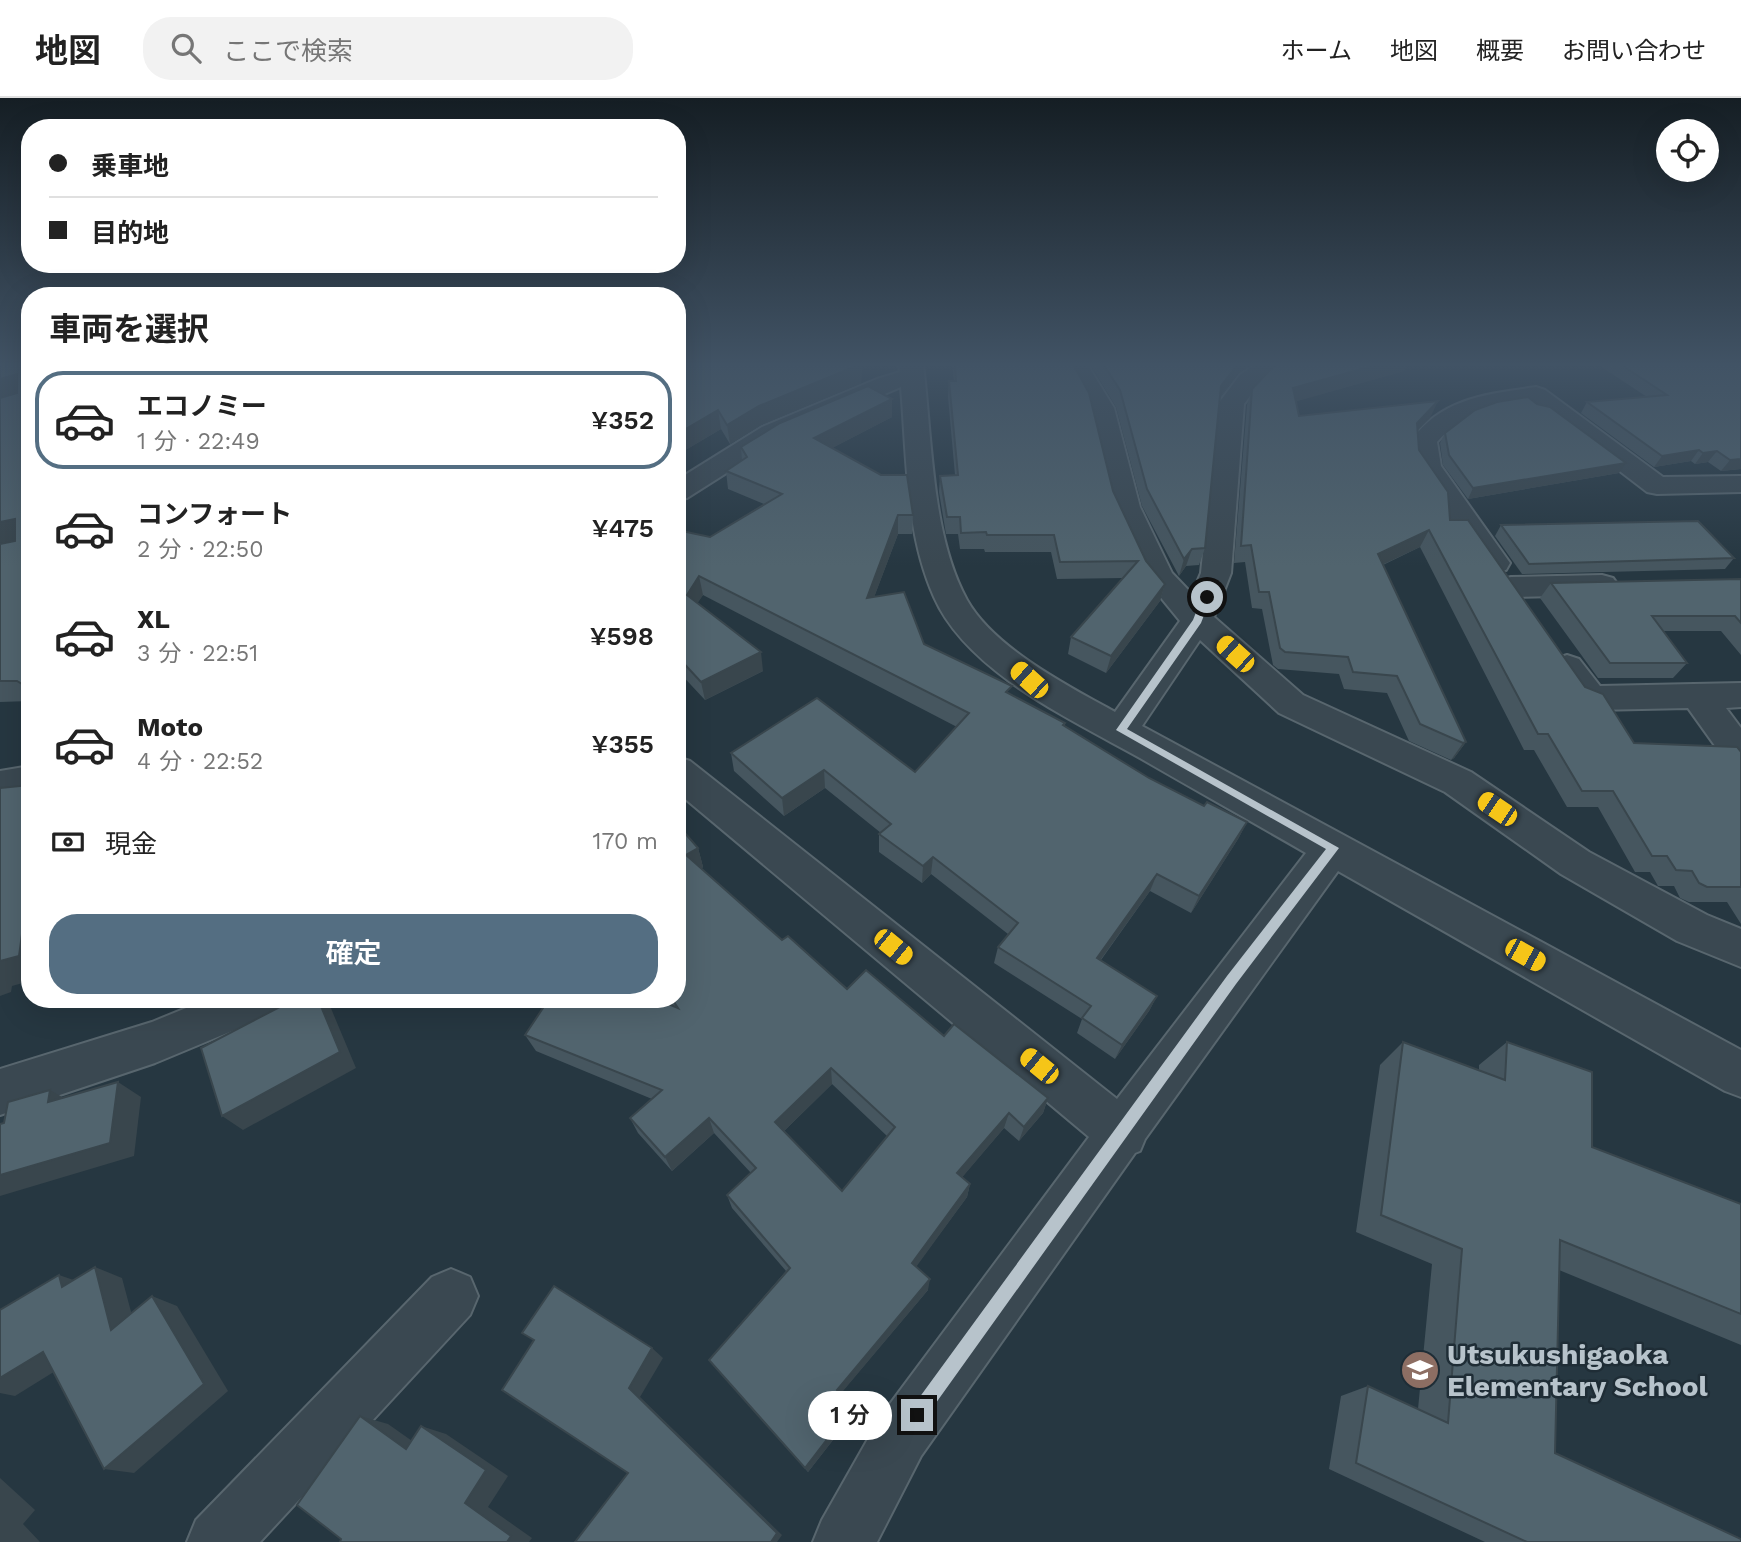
<!DOCTYPE html>
<html lang="ja">
<head>
<meta charset="utf-8">
<style>
	:root { --surface:#fff; --page:#f2f2f2; --text:#222; --muted:#767676; --line:#e0e0e0; --accent:#546e82 }
	body { margin:0; font-family:"Work Sans","Noto Sans JP",sans-serif; background:var(--page); color:var(--text); height:100vh; display:flex; flex-direction:column; font-size:26px; white-space:nowrap }
	* { box-sizing:border-box; margin:0 }
	p { font-size:23px; color:var(--muted) }
	.icon { flex:none; width:38px; height:38px; fill:none; stroke:currentColor; stroke-width:2; stroke-linecap:round; stroke-linejoin:round }
	.map { position:relative; flex:1; overflow:hidden }
	.details { position:absolute; left:21px; top:189px; width:665px; height:721px; display:flex; flex-direction:column; background:var(--surface); border-radius:28px; box-shadow:0 7px 28px #0002 }
	.details>* { flex:none }
	.guide { position:absolute; left:21px; top:21px; width:665px; height:154px; border-radius:28px; box-shadow:0 7px 28px #0002; display:grid; align-content:center; height:154px; padding:0 28px; background:var(--surface) }
	.fabs { position:absolute; left:1656px; top:21px; display:grid; gap:14px }
	.fabs a { display:grid; place-items:center; width:63px; height:63px; border-radius:50%; background:var(--surface); box-shadow:0 7px 28px #0002; font-size:35px }
	.end { position:absolute; width:32px; height:32px; margin:-16px; border:9px solid #b7c3cb; background:#111; box-shadow:0 0 0 4px #111 }
	.from { border-radius:50% }
	.bubble { position:absolute; height:49px; border-radius:24px; background:var(--surface); box-shadow:0 7px 28px #0002; font-size:23px; font-weight:600; line-height:49px; text-align:center }
	.car { position:absolute; width:21px; height:42px; margin:-21px -10px; border-radius:9px; box-shadow:0 0 5px 2px #0007; background:linear-gradient(#f5c518 24%,#345 0 40%,#f5c518 0 76%,#345 0 86%,#f5c518 0) }
	.guide b { display:flex; align-items:center; gap:24px; height:66px; font-size:26px }
	.guide b+b { border-top:2px solid var(--line) }
	.guide i { width:18px; height:18px; background:var(--text) }
	ul { padding:0; list-style:none }
	li { display:flex; align-items:center; gap:21px; height:98px; margin:0 14px 10px; padding:0 14px; border:4px solid transparent; border-radius:28px }
	li div { flex:1 }
	li b { display:block; font-size:26px }
	li em { font-style:normal; font-weight:600 }
	li.current { border-color:var(--accent) }
	li>.icon { width:63px; height:63px; stroke-width:1.5 }
	h2 { padding:0 28px; font-size:32px; line-height:84px }
	.pay { display:flex; align-items:center; gap:18px; height:77px; padding:0 28px; font-size:26px }
	.pay p { margin-inline-start:auto }
	.primary-button { display:flex; gap:14px; margin-top:auto; padding:14px 28px }
	.primary-button a { flex:1; height:80px; border-radius:28px; background:var(--accent); color:#fff; font-size:28px; font-weight:600; line-height:80px; text-align:center }
	header { display:flex; align-items:center; gap:42px; box-sizing:border-box; height:98px; padding:0 35px; background:var(--surface); border-bottom:2px solid var(--line) }
	header strong { font-size:33px }
	nav { display:flex; gap:38px; margin-inline-start:auto; font-size:24px }
	.search { width:490px; height:63px; background:var(--page); display:flex; align-items:center; gap:18px; box-sizing:border-box; padding:0 24px; border-radius:28px; color:var(--muted); font-size:26px }
	.map>svg:first-child { display:block }
	.lines { fill:none; stroke-linecap:round; stroke-linejoin:round }
	.minor-casing { stroke:#58666e; stroke-width:4 }
	.minor { fill:#3a4851; fill-rule:evenodd }
	.wall { fill:#46565f; fill-rule:evenodd }
	.shaded-wall { fill:#39464d }
	.building { fill:#51646e; stroke:#39464d; stroke-width:2; fill-rule:evenodd }
	.route { fill:#b7c3cb }
	.labels { text-anchor:middle; stroke-width:5; stroke-linejoin:round; paint-order:stroke }
	.near-poi-label { font-size:28px; font-weight:bold; fill:#b7c3cb; stroke:#1f2d36; text-anchor:start }
</style>
</head>
<body>
<header>
<strong>地図</strong>
<div class="search"><svg class="icon" aria-label="search" viewBox="0 0 24 24"><circle cx="10" cy="10" r="6"/><path d="M15 15l6 6"/></svg>ここで検索</div>
<nav><a>ホーム</a><a>地図</a><a>概要</a><a>お問い合わせ</a></nav>
</header>
<div class="map">
<svg width="1741" height="1444" viewBox="0 0 1741 1444">
	<rect width="100%" height="100%" fill="#263741"/>
	<g class="lines">
		<defs>
			<g id="minor">
				<path d="M 899,266 L 923,266 C 932,338 931,437 967,502 C 994,550 1068,588 1115,614 L 1180,523 L 1144,479 L 1112,409 L 1088,310 L 1063,266 L 1087,266 L 1114,310 L 1140,409 L 1172,475 L 1192,496 L 1201,475 L 1218,306 L 1240,277 L 1256,266 L 1298,266 L 1295,271 C 1270,277 1259,286 1244,306 L 1231,475 L 1214,519 L 1303,597 L 1471,674 L 1589,754 L 1707,817 L 1741,831 L 1741,869 L 1677,843 L 1561,776 L 1445,694 L 1279,615 L 1200,542 L 1142,628 L 1741,952 L 1741,999 L 1725,993 L 1338,773 L 1145,1041 L 1140,1053 L 1135,1055 L 921,1358 L 877,1444 L 813,1444 L 822,1422 L 881,1318 L 1089,1039 L 677,694 L 677,659 L 690,663 L 1117,1001 L 1306,755 C 1251,723 1195,692 1140,660 C 1072,622 967,574 934,499 C 905,434 907,359 901,289 L 780,341 L 687,400 L 677,402 L 677,382 L 762,329 L 877,281 L 900,274 Z"/>
				<path d="M 1536,289 L 1545,292 L 1663,379 L 1741,378 L 1741,394 L 1657,396 L 1647,394 L 1531,305 C 1493,310 1463,314 1437,344 L 1441,368 L 1510,465 L 1506,472 L 1495,474 L 1484,472 L 1413,368 L 1411,343 C 1441,300 1488,296 1536,289 Z"/>
				<polygon points="1602,477 1613,480 1618,487 1613,494 1602,497 1511,499 1500,496 1495,489 1500,482 1511,479"/>
				<polygon points="1567,557 1579,561 1600,588 1741,585 1741,609 1726,610 1741,630 1741,670 1728,666 1688,610 1595,612 1583,609 1574,604 1550,569 1555,561"/>
				<polygon points="30,668 30,696 0,701 0,673"/>
				<polygon points="208,901 281,901 275,915 155,965 0,1017 0,971 152,924"/>
				<polygon points="451,1171 470,1179 478,1198 470,1217 260,1444 187,1444 196,1422 432,1179"/>
			</g>
		</defs>
		<!-- minor casing -->
		<use href="#minor" class="minor-casing"/>
		<!-- minor -->
		<use href="#minor" class="minor"/>
	</g>
	<!-- wall -->
	<g class="wall">
		<polygon points="0,266 30,266 30,603 0,604"/>
		<polygon points="677,266 862,266 861,285 761,327 730,346 721,331 677,357"/>
		<polygon points="952,266 1073,266 1113,393 1146,463 1165,486 1160,503 1106,575 1068,556 1071,539 1123,480 1057,481 1051,454 985,454 984,451 960,451 958,436 946,436 939,394 940,378 955,377 948,299 949,283 954,283"/>
		<polygon points="1090,266 1252,266 1238,275 1220,300 1205,450 1199,467 1186,468 1179,478 1142,408 1116,309"/>
		<polygon points="1281,266 1407,266 1404,273 1296,303 1299,318 1430,320 1417,333 1419,352 1450,422 1585,589 1634,645 1741,654 1741,826 1727,804 1689,804 1680,800 1674,788 1658,788 1650,774 1635,774 1598,709 1567,709 1534,652 1524,652 1420,449 1383,467 1466,644 1454,660 1451,662 1409,643 1387,595 1344,591 1339,576 1278,571 1273,567 1262,511 1252,510 1245,464 1234,465 1247,307 1252,291"/>
		<polygon points="1597,266 1741,266 1741,371 1721,373 1708,364 1695,366 1691,363 1654,369 1581,315 1587,304 1647,299"/>
		<polygon points="892,301 892,319 832,350 913,417 912,436 898,436 874,499 924,546 1010,597 1065,625 1065,628 1149,680 1204,708 1247,724 1238,741 1191,815 1150,793 1101,862 1157,898 1149,913 1115,961 1077,935 1082,921 994,865 998,849 1008,836 931,776 922,785 879,754 879,736 881,735 825,690 784,718 734,673 731,655 915,674 957,629 703,497 697,505 763,573 705,602 677,572 677,432 710,439 764,406 728,391 726,373 742,362 741,349"/>
		<polygon points="1445,335 1619,375 1468,401 1443,367 1440,345"/>
		<polygon points="1501,427 1734,460 1725,471 1522,476 1495,438"/>
		<polygon points="1741,481 1741,557 1721,533 1663,533 1687,565 1673,580 1598,580 1540,500 1551,485"/>
		<path d="M 698,750 L 703,769 L 701,771 L 782,842 L 847,891 L 944,938 L 1048,1000 L 1043,1015 L 1019,1043 L 1004,1030 L 962,1079 L 970,1086 L 967,1099 L 916,1168 L 928,1192 L 840,1296 L 846,1308 L 834,1324 L 840,1333 L 808,1374 L 709,1262 L 786,1173 L 732,1110 L 727,1097 L 751,1075 L 714,1035 L 672,1073 L 638,1035 L 630,1020 L 652,1001 L 536,953 L 525,937 L 667,906 L 664,901 L 677,901 ZM 832,986 L 887,1038 L 842,1093 L 784,1033 Z"/>
		<polygon points="1403,944 1479,972 1479,967 1507,944 1592,1049 1741,1106 1741,1247 1559,1172 1555,1355 1741,1444 1485,1444 1329,1371 1341,1298 1368,1288 1418,1311 1432,1166 1356,1134 1380,967"/>
	</g>
	<!-- shaded-wall -->
	<g class="shaded-wall">
		<polygon points="862,266 861,285 761,327 730,346 727,327 759,308"/>
		<polygon points="1238,266 1252,266 1238,275 1216,304 1221,288"/>
		<polygon points="1380,266 1407,266 1404,273 1287,306 1293,290"/>
		<polygon points="17,276 30,293 0,305 0,281"/>
		<polygon points="892,301 892,319 815,359 814,340"/>
		<polygon points="1438,303 1430,320 1409,341 1417,325"/>
		<polygon points="718,312 721,331 677,357 677,336"/>
		<polygon points="1699,352 1691,363 1654,369 1662,358"/>
		<polygon points="1717,353 1708,364 1695,366 1703,355"/>
		<polygon points="1741,361 1741,371 1721,373 1730,362"/>
		<polygon points="1626,365 1619,375 1468,401 1473,390"/>
		<polygon points="898,417 898,436 867,518 867,500"/>
		<polygon points="15,421 30,440 0,448 0,424"/>
		<polygon points="1429,432 1420,449 1369,473 1378,456"/>
		<polygon points="1192,451 1186,468 1179,478 1184,461"/>
		<polygon points="699,478 703,497 691,515 687,497"/>
		<polygon points="1165,486 1160,503 1106,575 1111,558"/>
		<polygon points="761,554 763,573 705,602 701,584"/>
		<polygon points="1466,644 1454,660 1451,662 1463,645"/>
		<polygon points="824,672 825,690 784,718 782,700"/>
		<polygon points="1247,724 1238,741 1191,815 1199,798"/>
		<polygon points="698,750 703,769 691,777 686,757"/>
		<polygon points="933,759 931,776 922,785 923,768"/>
		<polygon points="1157,776 1150,793 1091,875 1097,860"/>
		<polygon points="30,778 30,883 12,888 11,894 0,898 0,863"/>
		<polygon points="1157,898 1149,913 1115,961 1122,947"/>
		<polygon points="318,901 323,901 330,908 356,970 243,1032 222,1018"/>
		<polygon points="831,970 832,986 778,1039 775,1024"/>
		<polygon points="118,984 141,999 134,1058 0,1098 0,1077"/>
		<polygon points="50,992 76,1007 48,1004"/>
		<polygon points="1048,1000 1043,1015 1019,1043 1024,1029"/>
		<polygon points="1009,1015 1004,1030 954,1089 957,1075"/>
		<polygon points="709,1020 714,1035 672,1073 665,1059"/>
		<polygon points="970,1086 967,1099 911,1176 912,1165"/>
		<polygon points="95,1169 122,1180 138,1240 111,1232"/>
		<polygon points="59,1177 88,1187 62,1189"/>
		<polygon points="930,1181 928,1192 838,1299 837,1292"/>
		<polygon points="152,1198 177,1208 228,1293 134,1375 104,1371"/>
		<polygon points="652,1250 663,1260 640,1299 782,1437 777,1444 771,1444 629,1290"/>
		<polygon points="43,1254 73,1262 15,1298 0,1295 0,1280"/>
		<polygon points="845,1302 846,1308 832,1326 831,1321"/>
		<polygon points="360,1318 388,1326 432,1357 406,1351"/>
		<polygon points="838,1327 840,1333 808,1374 805,1370"/>
		<polygon points="421,1328 446,1336 508,1378 488,1409 532,1440 529,1444 507,1444 465,1405"/>
		<polygon points="0,1380 35,1412 23,1426 40,1444 0,1444"/>
	</g>
	<!-- building -->
	<g class="building">
		<polygon points="0,266 30,266 30,591 17,583 0,583 0,446 15,443 15,421 0,424 0,300 17,295 17,276 0,281"/>
		<polygon points="677,266 861,266 759,308 727,327 718,312 677,336"/>
		<polygon points="955,266 1073,266 1089,295 1113,393 1146,463 1165,486 1111,558 1071,539 1138,463 1060,464 1054,437 987,437 986,434 961,435 960,419 947,419 940,378 958,377 949,283 956,283"/>
		<polygon points="1103,266 1238,266 1221,288 1205,450 1192,451 1184,461 1147,391 1120,292"/>
		<polygon points="1281,266 1380,266 1293,290 1299,318 1438,303 1417,325 1419,352 1448,394 1450,422 1468,422 1585,589 1603,596 1634,645 1737,649 1741,654 1741,789 1707,789 1699,785 1692,773 1676,772 1667,758 1652,758 1613,693 1582,693 1548,636 1538,636 1429,432 1378,456 1466,644 1463,645 1420,626 1397,578 1353,574 1348,559 1285,554 1280,550 1269,494 1259,494 1251,447 1241,448 1252,291 1273,269"/>
		<polygon points="1620,266 1741,266 1741,361 1730,362 1717,353 1703,355 1699,352 1662,358 1587,304 1667,297"/>
		<polygon points="868,288 892,301 814,340 881,377 907,377 913,417 898,417 867,500 904,494 924,546 1012,588 1006,594 1065,625 1063,627 1149,680 1204,708 1207,704 1247,724 1199,798 1157,776 1097,860 1157,898 1122,947 1082,920 1091,908 998,849 1018,825 933,759 923,768 879,736 891,726 824,672 782,700 731,655 817,600 915,674 969,615 699,478 687,497 761,554 701,584 677,558 677,432 710,439 782,396 726,373 747,359 741,349 780,325"/>
		<polygon points="1528,299 1537,306 1550,309 1626,365 1473,390 1449,357 1445,335 1475,312 1497,304"/>
		<polygon points="1698,423 1734,460 1529,466 1501,427"/>
		<polygon points="1741,481 1741,525 1735,518 1652,518 1687,565 1610,565 1551,485"/>
		<polygon points="30,687 30,778 19,858 0,863 0,690"/>
		<path d="M 677,726 L 698,750 L 686,757 L 782,842 L 788,838 L 847,891 L 866,872 L 944,938 L 954,926 L 1048,1000 L 1024,1029 L 1009,1015 L 957,1075 L 970,1086 L 912,1165 L 930,1181 L 837,1292 L 845,1302 L 831,1321 L 838,1327 L 805,1370 L 709,1262 L 790,1170 L 727,1097 L 756,1070 L 709,1020 L 665,1059 L 630,1020 L 662,992 L 525,937 L 549,901 L 656,901 L 678,910 L 672,901 L 677,901 ZM 831,970 L 895,1029 L 842,1093 L 775,1024 Z"/>
		<polygon points="295,901 318,901 340,954 222,1018 201,950"/>
		<polygon points="1403,944 1505,982 1507,944 1592,974 1592,1049 1741,1106 1741,1216 1560,1142 1555,1355 1741,1441 1741,1444 1527,1444 1356,1365 1368,1288 1448,1325 1462,1151 1381,1117"/>
		<polygon points="118,984 110,1045 0,1077 0,1026 4,1025 8,1004 50,992 48,1004"/>
		<polygon points="95,1169 111,1232 152,1198 204,1286 104,1371 43,1254 0,1280 0,1212 59,1177 62,1189"/>
		<polygon points="554,1188 652,1250 629,1290 777,1435 771,1444 575,1444 628,1375 502,1292 534,1242 522,1235"/>
		<polygon points="360,1318 406,1351 421,1328 486,1372 465,1405 511,1438 507,1444 340,1444 341,1441 297,1407"/>
	</g>
	<!-- sky -->
	<linearGradient id="sky" x2="0" y2="1"><stop stop-color="#151e24"/><stop offset="0.57" stop-color="#415365"/><stop offset="1" stop-color="#415365" stop-opacity="0"/></linearGradient>
	<rect width="1741" height="468" fill="url(#sky)"/>
	<!-- route -->
	<polygon class="route" points="1207,496 1211,499 1201,525 1127,631 1339,750 1236,886 923,1323 917,1325 911,1323 909,1317 911,1311 1227,878 1326,751 1116,632 1193,522 1202,499"/>
	<!-- icons -->
	<defs>
		<symbol id="school-disc" viewBox="-11 -11 22 22"><circle r="9.5" fill="#8d6e63" stroke="#1f2d36"/><path d="M0-5L7-2L0 1L-7-2ZM-4 1L0 2.5L4 1V4Q0 6-4 4Z" fill="#fff"/></symbol>
	</defs>
	<g fill-rule="evenodd">
		<use href="#school-disc" x="1398" y="1250" width="44" height="44"/>
	</g>
	<g class="labels">
		<!-- near-poi labels -->
		<g class="near-poi-label">
			<text x="1447" y="1266">Utsukushigaoka<tspan x="1447" dy="32">Elementary School</tspan></text>
		</g>
	</g>
</svg>
<div class="fabs">
<a><svg class="icon" aria-label="locate" viewBox="0 0 24 24"><circle cx="12" cy="12" r="6"/><path d="M12 2v4M12 18v4M2 12h4M18 12h4"/></svg></a>
</div>
<i class="end from" style="left:1207px;top:499px"></i>
<i class="end" style="left:917px;top:1317px"></i>
<div class="bubble" style="left:808px;top:1293px;width:84px">1 分</div>
<i class="car" style="left:1235px;top:556px;rotate:312deg"></i>
<i class="car" style="left:1029px;top:582px;rotate:312deg"></i>
<i class="car" style="left:1497px;top:711px;rotate:304deg"></i>
<i class="car" style="left:893px;top:849px;rotate:129deg"></i>
<i class="car" style="left:1525px;top:857px;rotate:119deg"></i>
<i class="car" style="left:1039px;top:968px;rotate:309deg"></i>
<div class="guide">
<b><i class="from"></i>乗車地</b>
<b><i></i>目的地</b>
</div>
<section class="details">
<h2>車両を選択</h2>
<ul>
<li class="current"><svg class="icon" aria-label="car" viewBox="0 0 24 24"><path d="M5 17H2v-5l4-1 3-4h7l3 4 3 1v5h-3M9 17h6M6 11h13"/><circle cx="7" cy="17" r="2"/><circle cx="17" cy="17" r="2"/></svg><div><b>エコノミー</b><p>1 分 · 22:49</p></div><em>¥352</em></li>
<li><svg class="icon" aria-label="car" viewBox="0 0 24 24"><path d="M5 17H2v-5l4-1 3-4h7l3 4 3 1v5h-3M9 17h6M6 11h13"/><circle cx="7" cy="17" r="2"/><circle cx="17" cy="17" r="2"/></svg><div><b>コンフォート</b><p>2 分 · 22:50</p></div><em>¥475</em></li>
<li><svg class="icon" aria-label="car" viewBox="0 0 24 24"><path d="M5 17H2v-5l4-1 3-4h7l3 4 3 1v5h-3M9 17h6M6 11h13"/><circle cx="7" cy="17" r="2"/><circle cx="17" cy="17" r="2"/></svg><div><b>XL</b><p>3 分 · 22:51</p></div><em>¥598</em></li>
<li><svg class="icon" aria-label="car" viewBox="0 0 24 24"><path d="M5 17H2v-5l4-1 3-4h7l3 4 3 1v5h-3M9 17h6M6 11h13"/><circle cx="7" cy="17" r="2"/><circle cx="17" cy="17" r="2"/></svg><div><b>Moto</b><p>4 分 · 22:52</p></div><em>¥355</em></li>
</ul>
<div class="pay"><svg class="icon" aria-label="cash" viewBox="0 0 24 24"><path d="M3 7h18v10H3z"/><circle cx="12" cy="12" r="2"/></svg>現金<p>170 m</p></div>
<div class="primary-button"><a>確定</a></div>
</section>
</div>
</body>
</html>
